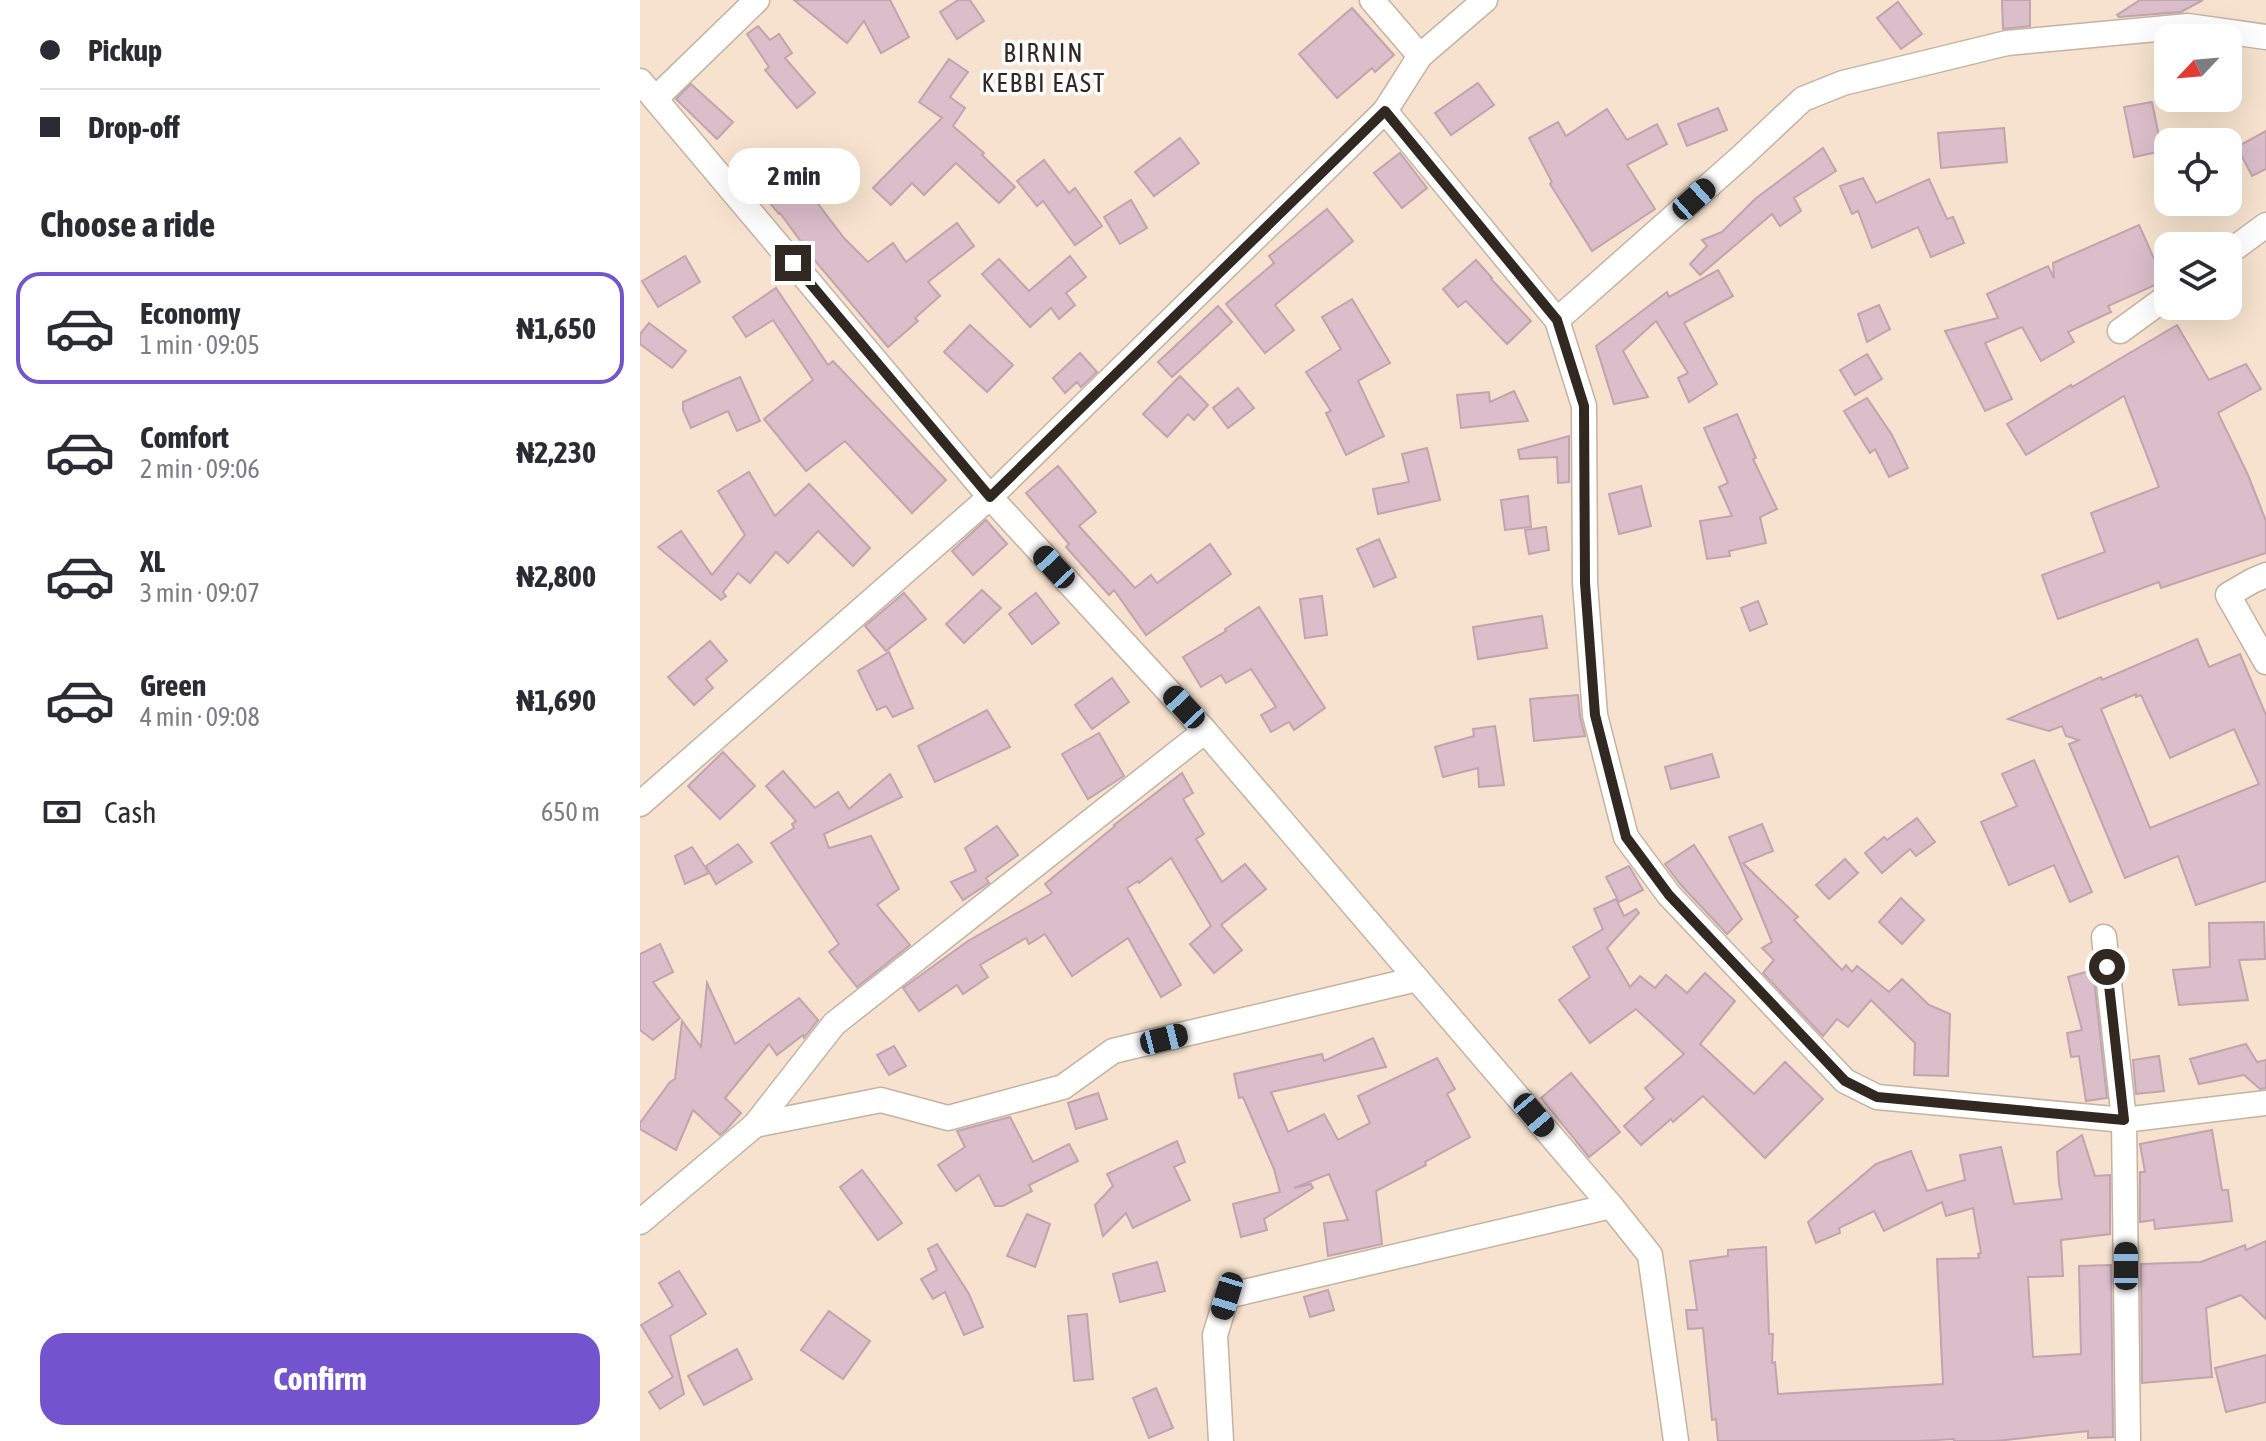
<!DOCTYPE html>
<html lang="en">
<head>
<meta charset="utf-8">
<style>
	:root { --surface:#fff; --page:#f7f7f7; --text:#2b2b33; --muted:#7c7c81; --line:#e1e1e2; --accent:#7354ce }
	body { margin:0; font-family:"Asap Condensed",sans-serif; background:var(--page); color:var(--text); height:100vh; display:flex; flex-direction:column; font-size:30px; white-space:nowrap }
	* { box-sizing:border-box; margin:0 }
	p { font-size:26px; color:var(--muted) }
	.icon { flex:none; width:44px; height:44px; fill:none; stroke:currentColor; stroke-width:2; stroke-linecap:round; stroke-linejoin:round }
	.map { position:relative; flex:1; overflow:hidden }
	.side { display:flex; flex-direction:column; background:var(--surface); width:640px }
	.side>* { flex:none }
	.hud { display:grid; align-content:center; height:176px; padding:0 40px; background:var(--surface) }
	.needle { width:52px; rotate:244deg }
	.buttons { position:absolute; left:1514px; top:24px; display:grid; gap:16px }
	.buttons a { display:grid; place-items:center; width:88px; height:88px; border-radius:16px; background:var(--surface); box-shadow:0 8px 32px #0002; font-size:40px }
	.end { position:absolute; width:36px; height:36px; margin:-18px; border:10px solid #302821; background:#fff; box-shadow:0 0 0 4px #fff }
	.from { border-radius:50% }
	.bubble { position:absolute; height:56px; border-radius:24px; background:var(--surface); box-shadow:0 8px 32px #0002; font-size:26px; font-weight:700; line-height:56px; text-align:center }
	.car { position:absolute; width:24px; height:48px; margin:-24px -12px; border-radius:10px; box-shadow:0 0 6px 2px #0007; background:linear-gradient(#222 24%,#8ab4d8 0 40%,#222 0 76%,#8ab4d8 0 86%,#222 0) }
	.hud b { display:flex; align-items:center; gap:28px; height:76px; font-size:30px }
	.hud b+b { border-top:2px solid var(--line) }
	.hud i { width:20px; height:20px; background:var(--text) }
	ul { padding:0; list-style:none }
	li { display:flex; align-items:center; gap:24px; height:112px; margin:0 16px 12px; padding:0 24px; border:4px solid transparent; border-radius:24px }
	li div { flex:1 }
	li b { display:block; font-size:30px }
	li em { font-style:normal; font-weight:700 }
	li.active { border-color:var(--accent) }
	li>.icon { width:72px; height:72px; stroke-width:1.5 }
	h2 { padding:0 40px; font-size:36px; line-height:96px }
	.pay { display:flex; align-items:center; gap:20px; height:88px; padding:0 40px; font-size:30px }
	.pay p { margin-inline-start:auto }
	.primary-button { display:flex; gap:16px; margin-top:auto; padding:16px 40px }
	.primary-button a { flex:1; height:92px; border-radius:24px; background:var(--accent); color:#fff; font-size:32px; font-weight:700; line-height:92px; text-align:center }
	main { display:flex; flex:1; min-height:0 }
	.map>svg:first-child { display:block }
	.building { fill:#dabec9; stroke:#c0a4ae; stroke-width:2; fill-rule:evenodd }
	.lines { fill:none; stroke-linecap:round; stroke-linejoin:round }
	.minor-casing { stroke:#c6b2a0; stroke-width:27 }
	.minor { stroke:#fff; stroke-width:24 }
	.route { stroke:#302821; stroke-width:10 }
	.labels { text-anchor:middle; stroke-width:7; stroke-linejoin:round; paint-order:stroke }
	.neighbourhood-label { font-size:26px; letter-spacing:2px; fill:#302821; stroke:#fff }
</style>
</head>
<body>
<main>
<section class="side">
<div class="hud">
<b><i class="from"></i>Pickup</b>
<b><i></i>Drop-off</b>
</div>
<h2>Choose a ride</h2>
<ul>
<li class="active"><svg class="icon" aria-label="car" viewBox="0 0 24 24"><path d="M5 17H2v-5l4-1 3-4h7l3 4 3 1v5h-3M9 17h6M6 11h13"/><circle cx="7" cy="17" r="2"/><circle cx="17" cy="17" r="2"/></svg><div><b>Economy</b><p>1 min · 09:05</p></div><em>₦1,650</em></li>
<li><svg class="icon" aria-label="car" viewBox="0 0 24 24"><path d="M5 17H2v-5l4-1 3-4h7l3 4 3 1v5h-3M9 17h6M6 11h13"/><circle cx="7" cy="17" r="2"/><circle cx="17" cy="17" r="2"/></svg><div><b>Comfort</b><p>2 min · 09:06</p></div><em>₦2,230</em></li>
<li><svg class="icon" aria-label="car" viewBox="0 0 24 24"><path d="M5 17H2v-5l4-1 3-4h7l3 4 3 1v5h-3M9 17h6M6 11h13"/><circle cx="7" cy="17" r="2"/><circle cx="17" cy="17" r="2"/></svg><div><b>XL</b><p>3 min · 09:07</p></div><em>₦2,800</em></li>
<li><svg class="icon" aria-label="car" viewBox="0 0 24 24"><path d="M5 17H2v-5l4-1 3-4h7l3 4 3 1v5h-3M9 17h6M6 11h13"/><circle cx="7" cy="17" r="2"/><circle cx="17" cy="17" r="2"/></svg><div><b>Green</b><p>4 min · 09:08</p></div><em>₦1,690</em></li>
</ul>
<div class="pay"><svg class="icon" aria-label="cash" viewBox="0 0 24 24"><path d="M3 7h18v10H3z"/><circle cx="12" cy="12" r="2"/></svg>Cash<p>650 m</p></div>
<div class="primary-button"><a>Confirm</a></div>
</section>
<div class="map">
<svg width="1626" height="1441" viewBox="0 0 1626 1441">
	<rect width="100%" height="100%" fill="#f6e2ce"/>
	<!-- building -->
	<g class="building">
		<polygon points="154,0 250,0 269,37 241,53 224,21 207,43"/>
		<polygon points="318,0 330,0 344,21 317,39 300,12"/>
		<polygon points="1362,0 1390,0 1390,26 1363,29"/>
		<polygon points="1500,0 1563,0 1541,12 1479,17 1477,15"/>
		<polygon points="1258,2 1282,34 1261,49 1237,18"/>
		<polygon points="712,8 754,55 735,72 732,68 697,98 659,54"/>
		<polygon points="118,26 130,40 139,34 152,53 145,58 175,93 157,108 125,70 129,67 107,34"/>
		<polygon points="309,59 328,72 310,97 325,108 313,126 344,153 342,155 375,187 359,203 316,163 284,195 272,183 251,205 233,188 302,118 279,102"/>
		<polygon points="838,83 854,105 811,135 795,113"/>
		<polygon points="51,84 93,122 77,139 36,99"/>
		<polygon points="1512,102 1522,151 1494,157 1484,107"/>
		<polygon points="1078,108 1087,130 1047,146 1038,124"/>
		<polygon points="967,109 987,140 1017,124 1027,144 987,165 1015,209 952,251 910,184 912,182 889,138 918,122 926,136"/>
		<polygon points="1364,128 1367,162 1301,168 1298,133"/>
		<polygon points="1626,131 1626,169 1612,176 1597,147"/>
		<polygon points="540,138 559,163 514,196 495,172"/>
		<polygon points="1183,148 1196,171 1154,198 1161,211 1140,226 1132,214 1060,275 1050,264 1067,246 1062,240 1082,232 1115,199"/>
		<polygon points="760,153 787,188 762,208 734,173"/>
		<polygon points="128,155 165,189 166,188 204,238 228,262 253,243 266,262 317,223 334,246 288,282 300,296 275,318 278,321 248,347 176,262 140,213 139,214 106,174"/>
		<polygon points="404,160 429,193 435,188 462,226 435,245 403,201 397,206 377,181"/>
		<polygon points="1223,178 1236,203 1289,179 1307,219 1313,217 1324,243 1291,257 1278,227 1232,248 1218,211 1212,214 1200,186"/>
		<polygon points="491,200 507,228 480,244 464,217"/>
		<polygon points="687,209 713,241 635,305 654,330 625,353 586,304 634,263 629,256"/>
		<polygon points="1499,225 1524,281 1468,306 1471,312 1428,332 1434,342 1401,361 1382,327 1345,343 1372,399 1345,411 1305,331 1358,318 1347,294 1408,266 1414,278 1413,263"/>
		<polygon points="45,256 60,282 18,307 2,281"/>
		<polygon points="430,256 446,277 426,293 435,305 419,319 411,308 390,327 342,274 359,259 389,291"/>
		<polygon points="836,260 852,278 851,279 891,321 867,344 826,301 818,307 803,289"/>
		<polygon points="1078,270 1093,296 1044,323 1077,384 1049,402 1038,378 1048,373 1016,321 983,351 1008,397 974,404 956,346 1027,292 1029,297"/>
		<polygon points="136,288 188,365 193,361 306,480 272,513 205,441 166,471 124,419 173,380 133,320 106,337 93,317"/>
		<polygon points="712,299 750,363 718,381 744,436 706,455 686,413 691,411 666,372 701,349 682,317"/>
		<polygon points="1239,305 1250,329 1227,342 1218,314"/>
		<polygon points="578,306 592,322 532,377 518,362"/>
		<polygon points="9,323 46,351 32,368 0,344 0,334"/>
		<polygon points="330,325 373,365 347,392 304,352"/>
		<polygon points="1537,325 1569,380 1606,364 1621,389 1578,413 1608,475 1626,521 1626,553 1521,588 1519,582 1418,619 1402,575 1465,552 1451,513 1519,487 1484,396 1386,455 1367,424 1431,385 1432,387"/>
		<polygon points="440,353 457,372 441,387 437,382 425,393 413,378"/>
		<polygon points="1227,354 1242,379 1215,395 1200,370"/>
		<polygon points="540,376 568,405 554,420 548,414 527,437 503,414"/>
		<polygon points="100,377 120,421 97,431 88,411 51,428 43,410 43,402"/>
		<polygon points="598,388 614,408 588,428 573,408"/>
		<polygon points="874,391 888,421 821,428 817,395 849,392 850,402"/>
		<polygon points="1227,398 1252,435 1268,468 1249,477 1235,449 1230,453 1204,411"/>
		<polygon points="1097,414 1116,458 1113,459 1137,509 1120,517 1126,543 1089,551 1090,556 1067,559 1060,521 1092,516 1079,487 1088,483 1064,428"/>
		<polygon points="929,436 929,482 918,483 917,457 880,459 878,450"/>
		<polygon points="787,448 800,500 738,514 733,489 769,482 762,454"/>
		<polygon points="418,466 456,512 439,526 495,588 511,575 517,583 570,544 591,574 506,635 474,590 469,595 426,547 429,544 386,493"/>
		<polygon points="109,472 135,516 169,484 230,548 213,566 178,531 148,563 136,552 110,583 98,573 83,592 86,596 81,600 18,547 41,531 72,575 105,535 78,491"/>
		<polygon points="1001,486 1011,526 979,534 969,494"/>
		<polygon points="888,496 891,527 865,530 861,500"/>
		<polygon points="346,520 367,544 333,575 312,551"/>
		<polygon points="906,527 909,550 889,554 885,530"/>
		<polygon points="739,539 756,577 734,587 717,549"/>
		<polygon points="342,590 361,608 324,643 306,624"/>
		<polygon points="264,593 286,619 246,651 225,626"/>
		<polygon points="396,593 419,623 392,644 369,614"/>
		<polygon points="682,596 687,635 665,638 660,599"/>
		<polygon points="1118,601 1127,624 1110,631 1101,608"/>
		<polygon points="619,607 685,708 654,730 649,722 631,732 621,715 636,707 611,669 586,683 581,675 561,687 543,657 586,631 585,629"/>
		<polygon points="902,616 907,648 838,659 833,627"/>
		<path d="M 1557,639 L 1569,667 L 1600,654 L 1626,715 L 1626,881 L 1556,905 L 1538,856 L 1485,878 L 1429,744 L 1439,740 L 1426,736 L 1422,726 L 1409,731 L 1368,719 L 1461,677 L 1462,680 ZM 1496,694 L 1496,697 L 1501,695 L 1530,758 L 1594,729 L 1619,784 L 1510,828 L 1461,709 Z"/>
		<polygon points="70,641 87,661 66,679 73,688 54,705 28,677"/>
		<polygon points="249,652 273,708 253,717 246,706 237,710 218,671"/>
		<polygon points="472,678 489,702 452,729 435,705"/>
		<polygon points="938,695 940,716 945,736 894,741 890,699"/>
		<polygon points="347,710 370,747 295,782 278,746"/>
		<polygon points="855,726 864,785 839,787 838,768 803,777 795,747 834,736 833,729"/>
		<polygon points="459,733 484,776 448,799 422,754"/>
		<polygon points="83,752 115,786 80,819 48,786"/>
		<polygon points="1072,754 1079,777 1031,789 1025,767"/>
		<polygon points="1394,760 1452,892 1430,902 1414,865 1369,885 1341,822 1377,806 1362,774"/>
		<polygon points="143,771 175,808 198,792 209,809 250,774 262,797 184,834 189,848 231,836 259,889 237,905 270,945 217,987 189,952 199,944 131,843 154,828 152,824 156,821 126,786"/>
		<polygon points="542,773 553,793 543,799 564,834 556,839 582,882 605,864 626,889 581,925 602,950 574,973 550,944 571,926 531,858 499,883 498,881 487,888 541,985 521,997 488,938 432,976 405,934 389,944 386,938 340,965 348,977 323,994 317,985 279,1011 263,988 328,941 412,893 405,884 475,826 474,825"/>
		<polygon points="1277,818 1295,842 1276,856 1270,849 1242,873 1225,853 1244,837 1247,840"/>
		<polygon points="1122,824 1133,851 1103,863 1158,917 1154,920 1202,970 1206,965 1212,972 1217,966 1249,992 1262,979 1289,1005 1310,1014 1308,1076 1274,1075 1275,1043 1231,1000 1208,1027 1197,1019 1183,1036 1123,973 1134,960 1122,948 1132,942 1089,837"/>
		<polygon points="357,826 378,855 346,878 349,883 323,900 311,882 336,871 325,848"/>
		<polygon points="98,844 112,862 76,884 66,866"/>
		<polygon points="1054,845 1102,919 1087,934 1041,885 1025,864"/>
		<polygon points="52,847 69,873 45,884 35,856"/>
		<polygon points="1205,859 1218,873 1189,899 1176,885"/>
		<polygon points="989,866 1003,890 979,902 966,877"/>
		<polygon points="1261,898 1284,920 1262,944 1239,922"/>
		<polygon points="976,899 984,916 996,909 999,913 967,948 990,987 1000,976 1015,988 1026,975 1047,993 1065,973 1095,1001 1060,1044 1114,1094 1145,1062 1183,1099 1125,1158 1063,1096 1033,1122 1031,1119 1001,1145 984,1126 1014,1099 1005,1088 1044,1054 996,1009 950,1043 919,1000 950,977 933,947 963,929 954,909"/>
		<polygon points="1624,922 1625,959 1599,960 1608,1000 1539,1005 1533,970 1570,967 1569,923"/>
		<polygon points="20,944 33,972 13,982 40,1018 13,1040 0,1030 0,954"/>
		<polygon points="1453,970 1467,1098 1446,1101 1439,1056 1431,1057 1427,1033 1442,1030 1428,977"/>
		<polygon points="67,983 95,1044 159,998 178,1020 164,1038 163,1035 137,1055 129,1044 85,1098 101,1113 86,1130 80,1135 53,1110 36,1150 0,1129 0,1123 30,1082 35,1079 42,1021 61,1047"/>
		<polygon points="733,1038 746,1067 631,1092 648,1132 684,1114 698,1140 730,1123 718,1096 797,1058 815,1089 807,1094 830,1137 785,1162 786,1165 736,1191 742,1244 688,1256 684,1223 708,1220 689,1174 654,1188 671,1184 673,1188 624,1219 627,1230 601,1237 593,1204 640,1192 634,1169 603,1097 599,1098 594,1074 682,1054 684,1061"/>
		<polygon points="1606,1044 1617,1062 1626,1060 1626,1088 1620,1089 1604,1075 1559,1084 1550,1059"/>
		<polygon points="254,1046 266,1066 249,1075 237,1055"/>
		<polygon points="1519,1056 1524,1091 1496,1094 1493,1060"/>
		<polygon points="931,1073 980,1132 949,1157 901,1098"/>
		<polygon points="458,1093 467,1119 436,1129 428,1103"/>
		<polygon points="370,1117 393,1162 429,1144 438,1161 389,1185 392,1191 363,1206 355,1206 339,1175 316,1191 298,1165 325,1147 317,1131"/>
		<polygon points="1572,1130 1582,1190 1588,1190 1592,1221 1515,1229 1514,1220 1500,1222 1500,1172 1505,1172 1500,1144"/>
		<polygon points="1442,1135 1455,1176 1470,1175 1470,1234 1421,1240 1423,1276 1388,1277 1393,1357 1441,1354 1439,1266 1471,1265 1473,1437 1448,1438 1448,1431 1356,1441 1314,1441 1314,1439 1280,1441 1078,1441 1076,1419 1072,1420 1063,1328 1048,1329 1046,1310 1057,1310 1050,1261 1088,1256 1088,1250 1126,1247 1129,1334 1133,1334 1132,1363 1135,1362 1138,1394 1303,1384 1297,1259 1339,1258 1338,1254 1341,1253 1333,1208 1306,1216 1302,1202 1244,1231 1234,1211 1199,1228 1200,1233 1176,1243 1168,1222 1236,1164 1271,1151 1287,1191 1325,1180 1320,1155 1361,1147 1374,1204 1422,1199 1419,1183 1417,1152"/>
		<polygon points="537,1141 545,1162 534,1167 550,1200 493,1228 486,1213 463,1236 455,1205 473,1186 467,1174"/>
		<polygon points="222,1170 262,1223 238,1240 200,1187"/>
		<polygon points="387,1214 410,1224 395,1267 367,1256"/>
		<polygon points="1626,1241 1626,1319 1601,1295 1566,1308 1572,1377 1502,1383 1501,1264 1561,1262 1605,1245 1606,1250"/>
		<polygon points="297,1244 329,1294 343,1327 324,1335 305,1292 293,1299 281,1279 297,1270 288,1249"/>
		<polygon points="517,1262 525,1291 480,1302 473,1274"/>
		<polygon points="39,1271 66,1314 30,1336 44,1394 20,1409 9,1392 33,1377 1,1325 33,1306 19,1283"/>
		<polygon points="688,1290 694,1310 670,1317 664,1297"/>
		<polygon points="189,1311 230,1341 203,1379 161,1350"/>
		<polygon points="447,1314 453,1379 434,1381 428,1316"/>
		<polygon points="97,1349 112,1379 64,1405 48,1376"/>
		<polygon points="1626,1355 1626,1402 1586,1412 1575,1368"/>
		<polygon points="516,1388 533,1428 509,1438 493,1398"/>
	</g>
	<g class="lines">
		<defs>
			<g id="minor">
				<polyline points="732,0 780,56"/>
				<polyline points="0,81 350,497 565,731 971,1206 1010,1255 1036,1441"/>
				<polyline points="15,99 117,0"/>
				<polyline points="745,111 917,320 944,406 945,583 955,715 986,837 1029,895 1205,1081 1237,1097 1484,1120 1626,1103"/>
				<polyline points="1588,253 1626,225"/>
				<polyline points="917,320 1100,158 1163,99 1203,83 1367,43 1548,26 1626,37"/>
				<polyline points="1480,331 1528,296"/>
				<polyline points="1626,575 1612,581 1588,595 1626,662"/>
				<polyline points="0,804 350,497 745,111 780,56 845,0"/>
				<polyline points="1464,937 1484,1120 1488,1441"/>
				<polyline points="115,1125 241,1100 308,1118 423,1087 473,1051 777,979"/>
				<polyline points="0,1222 115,1125 194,1024 565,731"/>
				<polyline points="581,1441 575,1335 587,1296 971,1206"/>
			</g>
		</defs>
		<!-- minor casing -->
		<use href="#minor" class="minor-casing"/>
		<!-- minor -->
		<use href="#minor" class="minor"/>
	</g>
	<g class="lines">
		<!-- route -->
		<polyline class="route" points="153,263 350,497 745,111 917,320 944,406 945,583 955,715 986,837 1029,895 1205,1081 1237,1097 1484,1120 1467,967"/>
	</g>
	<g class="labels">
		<!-- neighbourhood labels -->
		<g class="neighbourhood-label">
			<text x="404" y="62">BIRNIN<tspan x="404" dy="30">KEBBI EAST</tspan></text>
		</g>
	</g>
</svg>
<div class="buttons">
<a><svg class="needle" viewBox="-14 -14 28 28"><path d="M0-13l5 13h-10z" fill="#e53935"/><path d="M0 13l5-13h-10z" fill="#7c7c81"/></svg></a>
<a><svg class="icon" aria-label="locate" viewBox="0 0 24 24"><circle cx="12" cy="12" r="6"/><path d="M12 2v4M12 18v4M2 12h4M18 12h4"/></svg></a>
<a><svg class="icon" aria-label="layers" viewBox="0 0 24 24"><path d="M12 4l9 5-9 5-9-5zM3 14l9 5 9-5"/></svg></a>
</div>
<i class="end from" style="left:1467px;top:967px"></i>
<i class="end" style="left:153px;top:263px"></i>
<div class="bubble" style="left:88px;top:148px;width:132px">2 min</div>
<i class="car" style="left:1054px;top:199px;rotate:48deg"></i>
<i class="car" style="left:414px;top:567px;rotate:317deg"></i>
<i class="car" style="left:544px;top:707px;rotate:317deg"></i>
<i class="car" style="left:524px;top:1039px;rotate:76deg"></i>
<i class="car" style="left:894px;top:1115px;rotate:140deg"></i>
<i class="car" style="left:1486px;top:1266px;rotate:0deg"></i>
<i class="car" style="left:587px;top:1296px;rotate:197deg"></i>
</div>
</main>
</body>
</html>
